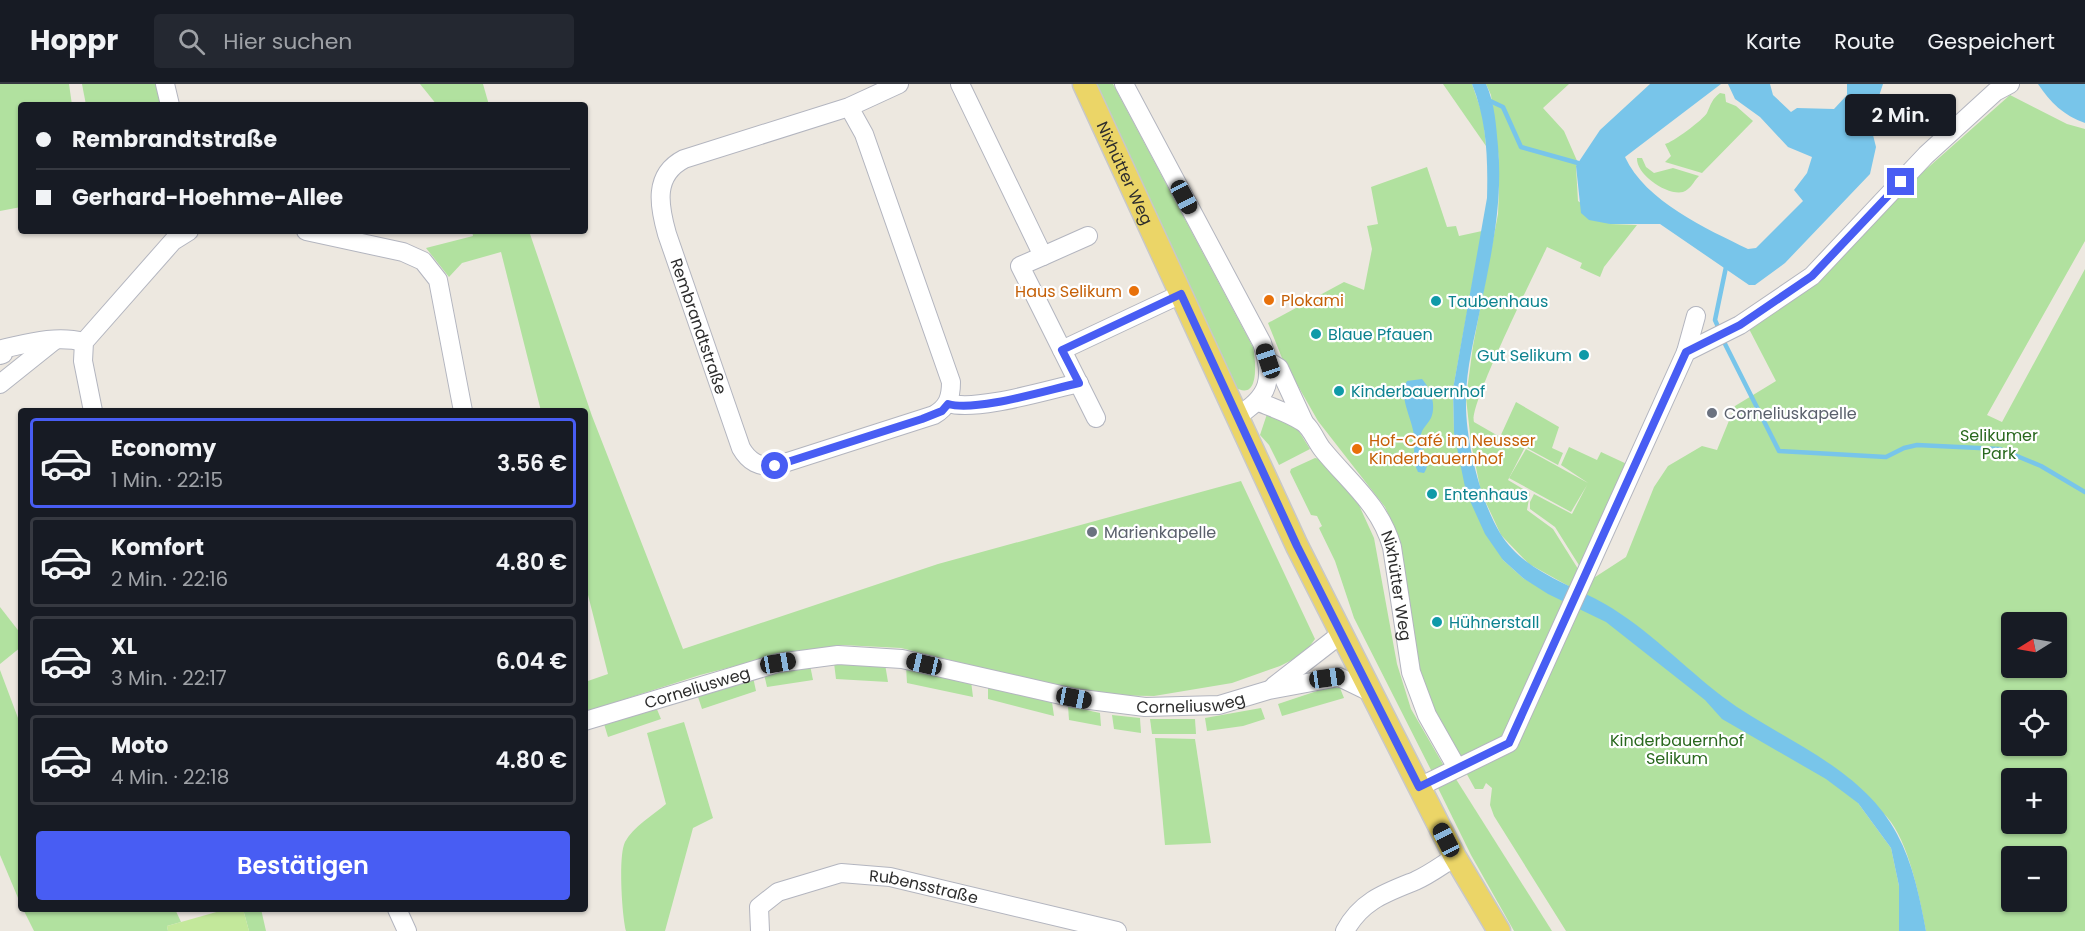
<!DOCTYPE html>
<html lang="de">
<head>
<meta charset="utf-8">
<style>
	:root { --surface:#171b24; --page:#242831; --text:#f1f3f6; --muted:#9ea1a6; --line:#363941; --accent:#485df3 }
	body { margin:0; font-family:Poppins,sans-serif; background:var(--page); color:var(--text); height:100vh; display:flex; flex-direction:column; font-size:22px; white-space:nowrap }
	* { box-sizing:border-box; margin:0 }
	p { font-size:20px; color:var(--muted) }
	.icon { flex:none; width:33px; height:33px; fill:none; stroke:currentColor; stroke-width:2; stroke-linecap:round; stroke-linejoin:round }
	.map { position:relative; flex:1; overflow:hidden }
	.sheet { position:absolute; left:18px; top:324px; width:570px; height:504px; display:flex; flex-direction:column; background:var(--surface); border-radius:6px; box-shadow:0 2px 4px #0004 }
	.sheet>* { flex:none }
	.banner { position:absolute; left:18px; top:18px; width:570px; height:132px; border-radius:6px; box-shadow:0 2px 4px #0004; display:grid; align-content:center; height:132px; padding:0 18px; background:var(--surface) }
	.needle { width:39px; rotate:259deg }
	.fabs { position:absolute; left:2001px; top:528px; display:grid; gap:12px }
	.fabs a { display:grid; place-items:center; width:66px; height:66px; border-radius:6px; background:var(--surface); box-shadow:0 2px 4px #0004; font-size:30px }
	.end { position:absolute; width:27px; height:27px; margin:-14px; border:8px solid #485df3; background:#fff; box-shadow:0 0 0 3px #fff }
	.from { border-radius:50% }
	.bubble { position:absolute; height:42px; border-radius:6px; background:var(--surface); box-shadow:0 2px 4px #0004; font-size:20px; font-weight:600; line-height:42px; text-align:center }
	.car { position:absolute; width:18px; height:36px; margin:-18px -9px; border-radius:8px; box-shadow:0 0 4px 2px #0007; background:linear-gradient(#222 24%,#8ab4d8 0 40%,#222 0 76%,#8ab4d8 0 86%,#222 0) }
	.banner b { display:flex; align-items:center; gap:21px; height:57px; font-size:22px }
	.banner b+b { border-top:2px solid var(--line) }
	.banner i { width:15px; height:15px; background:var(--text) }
	ul { padding:10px 0 0; list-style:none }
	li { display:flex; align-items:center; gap:18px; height:90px; margin:0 12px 9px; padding:0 6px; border:3px solid var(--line); border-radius:6px }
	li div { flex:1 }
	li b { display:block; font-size:22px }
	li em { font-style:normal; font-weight:600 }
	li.active { border-color:var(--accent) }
	li>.icon { width:54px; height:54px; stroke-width:1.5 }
	.action { display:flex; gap:12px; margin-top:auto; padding:12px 18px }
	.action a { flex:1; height:69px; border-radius:6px; background:var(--accent); color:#fff; font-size:24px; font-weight:600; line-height:69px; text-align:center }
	header { display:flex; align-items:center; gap:36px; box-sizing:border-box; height:84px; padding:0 30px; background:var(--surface); border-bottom:2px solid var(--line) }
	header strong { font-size:28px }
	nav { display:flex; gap:33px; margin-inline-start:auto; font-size:21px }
	.search { width:420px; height:54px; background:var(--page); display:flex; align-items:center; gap:15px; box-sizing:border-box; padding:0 21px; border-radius:6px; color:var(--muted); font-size:22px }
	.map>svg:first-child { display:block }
	.green { fill:#b1e19f; fill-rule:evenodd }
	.pitch { fill:#c3e89b }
	.water { fill:#78c5ea }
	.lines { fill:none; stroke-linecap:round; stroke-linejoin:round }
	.stream { stroke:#78c5ea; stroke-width:4.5 }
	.minor-casing { stroke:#b3b5bf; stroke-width:20 }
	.major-casing { stroke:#c8c8c8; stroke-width:25 }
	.minor { stroke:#fff; stroke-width:18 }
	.major { stroke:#ebd567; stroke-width:22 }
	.route { stroke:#485df3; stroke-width:8 }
	.food-dot { fill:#e8710a; stroke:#fff; stroke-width:2 }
	.culture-dot { fill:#0f9aa8; stroke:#fff; stroke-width:2 }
	.worship-dot { fill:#6b7280; stroke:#fff; stroke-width:2 }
	.labels { text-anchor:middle; stroke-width:4.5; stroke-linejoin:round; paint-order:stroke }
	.street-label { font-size:16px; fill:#2d2d2d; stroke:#fff }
	.food-label { font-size:16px; fill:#c56008; stroke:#fff; text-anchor:start }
	.culture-label { font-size:16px; fill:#0d838f; stroke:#fff; text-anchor:start }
	.worship-label { font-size:16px; fill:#5b616d; stroke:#fff; text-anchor:start }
	.park-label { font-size:16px; fill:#29681e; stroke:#fff }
</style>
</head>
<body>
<header>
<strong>Hoppr</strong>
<div class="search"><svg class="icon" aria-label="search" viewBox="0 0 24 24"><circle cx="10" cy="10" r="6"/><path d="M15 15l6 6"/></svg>Hier suchen</div>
<nav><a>Karte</a><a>Route</a><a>Gespeichert</a></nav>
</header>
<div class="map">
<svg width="2085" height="847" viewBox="0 0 2085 847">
	<rect width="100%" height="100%" fill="#ede8e0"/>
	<!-- green -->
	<g class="green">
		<polygon points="0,0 69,0 72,21 21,21 21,123 0,127"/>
		<polygon points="82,0 161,0 165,21 86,21"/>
		<polygon points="420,0 483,0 489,21 437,21"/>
		<path d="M 1094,0 L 1113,0 L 1253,263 C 1256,277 1260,322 1232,301 Z"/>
		<polygon points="1443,0 1472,0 1483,32 1486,62"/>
		<path d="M 1486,0 L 1569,0 L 1543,24 L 1564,47 L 1578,79 L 1576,83 L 1578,117 L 1610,140 L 1637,141 L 1604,183 L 1600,193 L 1580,184 L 1582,179 L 1547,163 C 1536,187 1468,322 1474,338 L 1500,353 L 1516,318 L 1559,343 L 1552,364 L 1563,369 L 1558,381 L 1525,363 L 1508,396 L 1530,409 L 1527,426 L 1553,445 L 1580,488 L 1589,497 L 1626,473 L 1654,403 L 1668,382 L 1702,362 L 1717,366 L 1735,322 L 1776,297 L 1748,243 L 2010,11 L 2067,40 L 2085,45 L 2085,157 L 1987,331 L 2002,338 L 2085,185 L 2085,847 L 1926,847 C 1920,815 1909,758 1887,733 C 1881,726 1866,723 1858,719 L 1891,764 L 1899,802 L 1899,847 L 1566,847 L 1494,732 L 1490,721 L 1492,704 L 1486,699 L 1483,705 L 1475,705 L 1430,623 L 1418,587 L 1397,449 L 1385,423 L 1318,337 L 1282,274 L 1268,239 L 1344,198 L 1364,206 L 1372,165 L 1367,142 L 1378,140 L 1371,103 L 1427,83 L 1447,143 L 1456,142 L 1459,152 L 1482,147 L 1453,305 L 1454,349 L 1503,476 L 1523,494 L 1567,519 L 1572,504 L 1529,480 L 1501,451 L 1481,408 L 1471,359 L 1466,314 L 1473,262 L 1498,130 L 1499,105 L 1499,76 L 1491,11 ZM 2012,538 L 2056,538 L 2056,584 L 2012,584 ZM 2012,616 L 2056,616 L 2056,662 L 2012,662 ZM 2012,694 L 2056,694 L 2056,740 L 2012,740 ZM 2012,772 L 2056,772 L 2056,818 L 2012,818 Z"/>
		<path d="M 1720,9 L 1725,10 L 1726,18 L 1736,22 L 1753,37 L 1702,89 L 1665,78 L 1671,72 L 1665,60 C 1672,59 1703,36 1707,29 C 1711,20 1712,15 1720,9 Z"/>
		<path d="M 1637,74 L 1642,74 L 1646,83 L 1654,89 L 1673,84 L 1699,92 C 1693,98 1691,105 1683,108 C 1668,112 1636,91 1637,74 Z"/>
		<polygon points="472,147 529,147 592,332 683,565 938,480 1241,397 1315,555 1304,570 1280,582 1232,599 1154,612 1091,611 901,564 842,561 790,568 700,591 585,628 585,598 608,590 585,499 585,327 541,327 501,168 462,179 449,193 426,164 473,152"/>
		<polygon points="1267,330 1293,338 1310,365 1279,381 1269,361 1260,351"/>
		<polygon points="1569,363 1597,376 1601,368 1629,381 1582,486 1555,443 1530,425 1530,418 1534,410 1572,430 1587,401 1571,428 1509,394 1526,365 1588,399 1561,381"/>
		<polygon points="1315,374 1320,375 1358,419 1374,454 1397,580 1411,625 1444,682 1432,688 1354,534 1335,477 1319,444 1322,442 1317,432 1311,431 1290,388 1291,385"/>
		<polygon points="0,523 21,550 21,563 0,580"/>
		<polygon points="834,579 885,580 888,598 836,595"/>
		<polygon points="810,581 813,596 767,603 764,590"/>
		<polygon points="906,582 971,597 973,613 907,599"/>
		<polygon points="0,586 21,642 21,821 0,771"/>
		<polygon points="753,593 756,607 702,625 697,610"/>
		<polygon points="988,602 1052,618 1054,632 988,615"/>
		<polygon points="1329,603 1340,604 1344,614 1282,632 1278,620"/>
		<polygon points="1068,622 1100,629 1101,642 1069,636"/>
		<polygon points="656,623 661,635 608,653 604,640"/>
		<polygon points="1261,624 1265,635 1243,642 1207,647 1205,634"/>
		<polygon points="1112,631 1140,634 1141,649 1114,645"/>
		<polygon points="1150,635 1195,635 1196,650 1152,650"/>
		<path d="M 684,638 L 713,734 L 693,744 L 665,847 L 626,847 C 622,832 618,772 625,758 C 633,743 653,731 666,720 L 647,649 Z"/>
		<polygon points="1155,654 1195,655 1211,759 1165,761"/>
		<polygon points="1454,692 1552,847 1514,847 1471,771 1437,702"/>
		<polygon points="23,825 175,825 181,838 167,842 168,847 34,847"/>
		<polygon points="243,825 261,825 266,847 249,847"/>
	</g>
	<!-- pitch -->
	<polygon class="pitch" points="227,825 243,825 249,847 168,847 167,842"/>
	<!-- water -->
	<g class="water">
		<path d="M 1472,0 L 1486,0 C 1495,20 1496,41 1498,62 C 1503,116 1492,169 1481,221 C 1475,252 1466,284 1466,316 C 1465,355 1480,416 1500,449 C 1524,488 1569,499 1605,520 C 1648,545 1684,583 1723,613 C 1782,657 1861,682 1897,750 C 1913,779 1920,815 1926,847 L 1899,847 L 1899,802 L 1891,764 L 1858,719 L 1826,695 L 1722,635 L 1705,616 L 1606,538 L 1548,510 L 1523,494 L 1503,476 L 1485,450 L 1466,408 L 1454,349 L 1453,305 L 1487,114 C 1488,75 1487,37 1472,0 Z"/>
		<path d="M 1650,0 L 1721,0 L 1625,73 C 1645,117 1707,145 1748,165 L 1756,164 L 1803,117 L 1794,106 L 1807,89 L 1812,73 L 1788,63 L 1760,33 L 1735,15 L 1728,0 L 1770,0 L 1773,11 L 1791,28 L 1797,24 L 1834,25 L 1847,11 L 1847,0 L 1883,0 L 1870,39 L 1876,63 L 1870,90 L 1785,179 L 1755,201 L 1749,201 L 1660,140 L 1610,140 L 1589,136 L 1581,129 L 1576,82 L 1600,46 Z"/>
		<path d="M 2038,0 L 2085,0 L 2085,39 C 2064,32 2050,18 2038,0 Z"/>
		<path d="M 1422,295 C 1430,304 1437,321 1431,334 C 1426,343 1419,346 1421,359 C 1423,370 1432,378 1424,389 L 1418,388 C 1412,377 1415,364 1414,351 C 1412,334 1398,312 1407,297 Z"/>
	</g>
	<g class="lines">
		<!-- stream -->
		<g class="stream">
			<polyline points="1488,16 1503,23 1521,63 1578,79"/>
			<polyline points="1719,245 1715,236 1726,183"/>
			<polyline points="1723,256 1779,367 1886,373 1904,364 1917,361 2000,365 2041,382 2085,408"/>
		</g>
		<defs>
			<g id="minor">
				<polyline points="165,0 170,21"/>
				<polyline points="960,0 1043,172 1088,152"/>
				<path d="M 1124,0 L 1262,259 C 1274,294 1270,313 1237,332"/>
				<path d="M 849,23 L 864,50 L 951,298 C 951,313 948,323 934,331 L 775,382 C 759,383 749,378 741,364 L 667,150 C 659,122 653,91 684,75 L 849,23 L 899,0"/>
				<polyline points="306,147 403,168 423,177 438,196 463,327"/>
				<polyline points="1043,172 1020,182 1096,334"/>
				<polyline points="1062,266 1181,210"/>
				<polyline points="1686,268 1696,232"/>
				<path d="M 0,271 L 3,270 L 2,265 C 29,259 56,251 84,258"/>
				<polyline points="1268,277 1279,284 1304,338"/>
				<polyline points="0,300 55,256"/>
				<path id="s1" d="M 1259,318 C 1273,324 1289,329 1301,337 C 1311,342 1316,358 1323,366 C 1350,399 1380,421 1392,463 L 1411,588 L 1427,631 L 1457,684"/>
				<path d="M 948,319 C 976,328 1047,306 1079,299"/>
				<polyline points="93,327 83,277 84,258 173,157 189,147"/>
				<polyline points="1274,602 1341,550"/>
				<path id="s2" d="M 585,637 L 778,579 L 838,571 L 902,575 L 1074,614 L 1145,623 L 1219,621 L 1269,606 L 1339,593 L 1370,608"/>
				<polyline points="1419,703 1509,659 1686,268 1740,241 1812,192 1926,71 1995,8 2010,0"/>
				<polyline points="397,825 407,847"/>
				<path id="s3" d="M 760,847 L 759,823 L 778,808 L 841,789 L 890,793 L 1117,847"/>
				<path d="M 1345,847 C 1361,817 1385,809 1415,797 C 1429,791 1442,781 1455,773"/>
			</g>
			<g id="major">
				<path id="s4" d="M 1084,0 L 1297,462 L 1455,773 L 1499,847"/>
			</g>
		</defs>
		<!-- minor casing -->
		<use href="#minor" class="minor-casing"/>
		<!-- major casing -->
		<use href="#major" class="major-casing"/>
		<!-- minor -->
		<use href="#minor" class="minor"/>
		<!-- major -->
		<use href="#major" class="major"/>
	</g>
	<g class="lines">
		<!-- route -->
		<path class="route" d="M 775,382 L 922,335 L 942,327 L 948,320 C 977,328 1047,306 1079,299 L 1062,266 L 1181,210 L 1297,462 L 1419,703 L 1509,659 L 1686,268 L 1740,241 L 1812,192 L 1901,98"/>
	</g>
	<!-- markers -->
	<g class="food-dot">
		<circle cx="1134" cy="207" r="6"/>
		<circle cx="1269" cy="216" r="6"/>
		<circle cx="1357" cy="365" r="6"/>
	</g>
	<g class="culture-dot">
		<circle cx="1436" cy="217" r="6"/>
		<circle cx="1316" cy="250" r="6"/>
		<circle cx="1584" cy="271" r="6"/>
		<circle cx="1339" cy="307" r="6"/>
		<circle cx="1432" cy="410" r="6"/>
		<circle cx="1437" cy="538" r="6"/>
	</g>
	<g class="worship-dot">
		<circle cx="1712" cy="329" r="6"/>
		<circle cx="1092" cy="448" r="6"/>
	</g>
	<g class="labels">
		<!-- street labels -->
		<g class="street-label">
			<text dy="6" stroke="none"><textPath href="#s4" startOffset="98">Nixhütter Weg</textPath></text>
			<text transform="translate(699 242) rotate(71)" y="6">Rembrandtstraße</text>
			<text dy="6" stroke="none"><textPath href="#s1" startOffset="242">Nixhütter Weg</textPath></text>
			<text dy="6" stroke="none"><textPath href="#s2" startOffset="117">Corneliusweg</textPath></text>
			<text dy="6" stroke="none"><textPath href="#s2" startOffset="620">Corneliusweg</textPath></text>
			<text dy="6" stroke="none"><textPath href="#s3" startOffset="198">Rubensstraße</textPath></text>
		</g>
		<!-- food labels -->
		<g class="food-label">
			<text x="1122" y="213" text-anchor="end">Haus Selikum</text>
			<text x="1281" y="222">Plokami</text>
			<text x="1369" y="362">Hof-Café im Neusser<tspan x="1369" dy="18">Kinderbauernhof</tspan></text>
		</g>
		<!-- culture labels -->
		<g class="culture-label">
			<text x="1448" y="223">Taubenhaus</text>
			<text x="1328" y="256">Blaue Pfauen</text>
			<text x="1572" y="277" text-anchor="end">Gut Selikum</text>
			<text x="1351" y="313">Kinderbauernhof</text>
			<text x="1444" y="416">Entenhaus</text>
			<text x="1449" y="544">Hühnerstall</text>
		</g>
		<!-- worship labels -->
		<g class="worship-label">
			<text x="1724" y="335">Corneliuskapelle</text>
			<text x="1104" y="454">Marienkapelle</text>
		</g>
		<!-- park labels -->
		<g class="park-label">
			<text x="1999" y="357">Selikumer<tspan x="1999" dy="18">Park</tspan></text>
			<text x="1677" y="662">Kinderbauernhof<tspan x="1677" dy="18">Selikum</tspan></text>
		</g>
	</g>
</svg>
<div class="fabs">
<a><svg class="needle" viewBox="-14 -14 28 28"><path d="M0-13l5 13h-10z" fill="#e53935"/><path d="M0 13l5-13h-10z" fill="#9ea1a6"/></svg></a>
<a><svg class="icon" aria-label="locate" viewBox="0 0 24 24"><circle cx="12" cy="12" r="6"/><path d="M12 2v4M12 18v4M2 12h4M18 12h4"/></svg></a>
<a>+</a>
<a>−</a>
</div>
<i class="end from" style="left:775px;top:382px"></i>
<i class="end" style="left:1901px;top:98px"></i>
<div class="bubble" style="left:1845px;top:10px;width:111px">2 Min.</div>
<i class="car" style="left:1184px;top:113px;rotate:152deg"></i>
<i class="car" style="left:1268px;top:277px;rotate:341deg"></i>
<i class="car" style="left:778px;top:579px;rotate:80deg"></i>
<i class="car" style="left:924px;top:580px;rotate:283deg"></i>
<i class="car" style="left:1327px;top:594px;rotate:82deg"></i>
<i class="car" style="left:1074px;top:614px;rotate:101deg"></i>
<i class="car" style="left:1446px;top:756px;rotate:333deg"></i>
<div class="banner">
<b><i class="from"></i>Rembrandtstraße</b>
<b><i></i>Gerhard-Hoehme-Allee</b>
</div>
<section class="sheet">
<ul>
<li class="active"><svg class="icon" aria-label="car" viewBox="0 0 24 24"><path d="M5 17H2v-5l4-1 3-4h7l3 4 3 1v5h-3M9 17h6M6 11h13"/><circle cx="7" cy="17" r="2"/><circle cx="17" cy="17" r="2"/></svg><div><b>Economy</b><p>1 Min. · 22:15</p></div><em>3.56 €</em></li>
<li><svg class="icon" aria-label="car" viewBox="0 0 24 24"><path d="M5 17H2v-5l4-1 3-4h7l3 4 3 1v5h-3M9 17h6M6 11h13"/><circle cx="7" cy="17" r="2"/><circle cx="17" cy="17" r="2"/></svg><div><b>Komfort</b><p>2 Min. · 22:16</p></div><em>4.80 €</em></li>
<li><svg class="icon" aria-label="car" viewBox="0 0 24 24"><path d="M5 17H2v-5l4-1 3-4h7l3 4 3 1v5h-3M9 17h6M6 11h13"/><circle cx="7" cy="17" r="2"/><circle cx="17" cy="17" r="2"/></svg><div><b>XL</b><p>3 Min. · 22:17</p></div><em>6.04 €</em></li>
<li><svg class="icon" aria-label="car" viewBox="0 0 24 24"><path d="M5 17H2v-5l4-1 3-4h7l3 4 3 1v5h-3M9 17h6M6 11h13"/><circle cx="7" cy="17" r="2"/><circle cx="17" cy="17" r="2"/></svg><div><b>Moto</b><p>4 Min. · 22:18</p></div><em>4.80 €</em></li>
</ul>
<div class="action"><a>Bestätigen</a></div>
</section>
</div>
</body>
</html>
